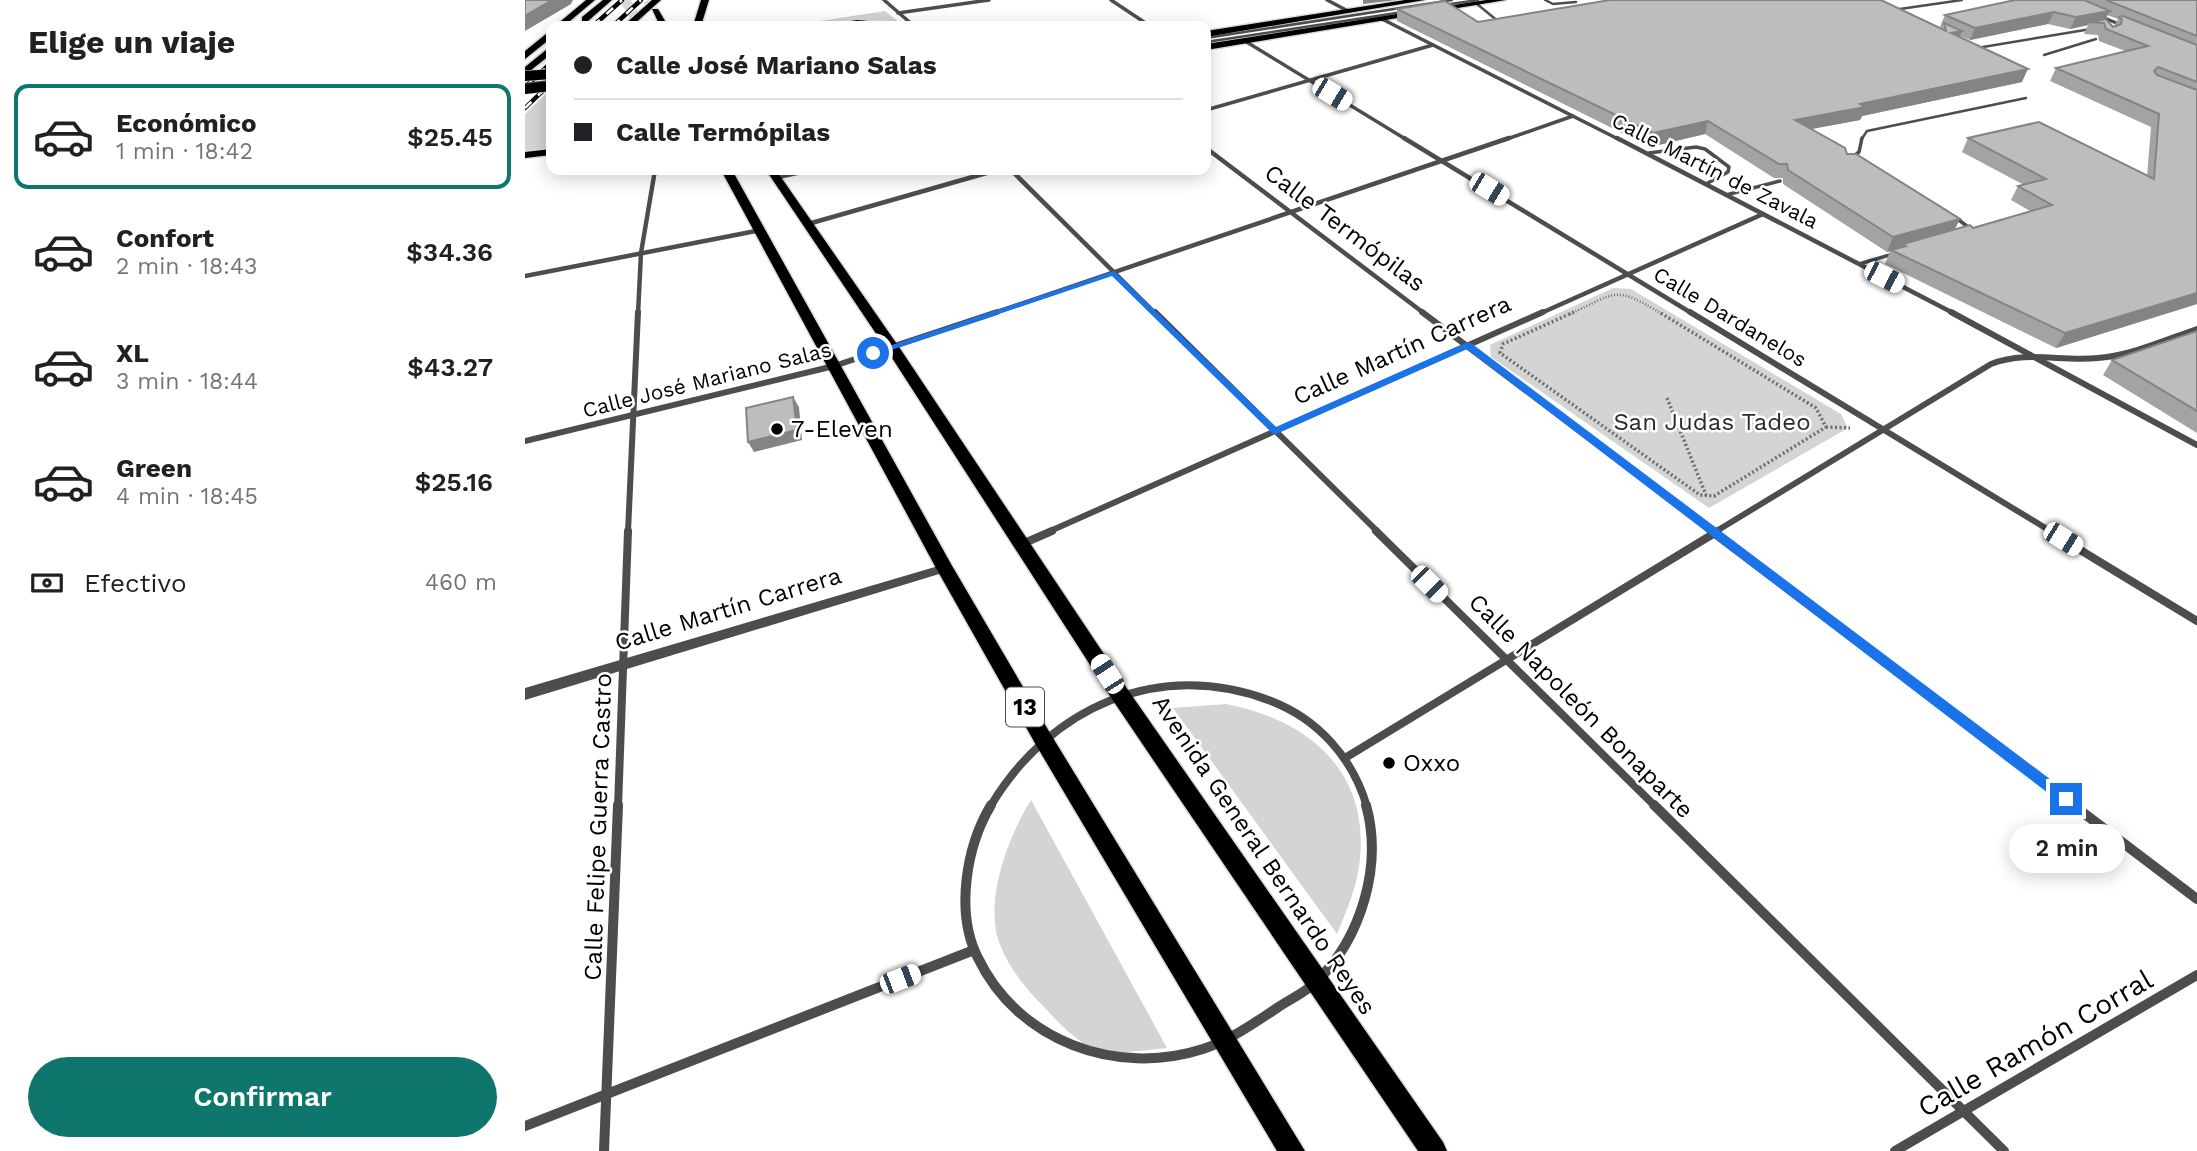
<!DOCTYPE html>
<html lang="es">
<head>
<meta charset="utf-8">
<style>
	:root { --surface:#fff; --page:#f6f6f6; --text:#202124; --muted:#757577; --line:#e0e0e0; --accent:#0f766e }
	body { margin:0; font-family:"Work Sans",sans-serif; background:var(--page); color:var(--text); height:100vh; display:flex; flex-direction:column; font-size:26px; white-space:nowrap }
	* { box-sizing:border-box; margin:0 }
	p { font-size:23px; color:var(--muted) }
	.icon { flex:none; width:38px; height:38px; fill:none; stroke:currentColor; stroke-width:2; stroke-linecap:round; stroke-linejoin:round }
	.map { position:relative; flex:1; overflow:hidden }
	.drawer { display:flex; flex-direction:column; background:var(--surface); width:525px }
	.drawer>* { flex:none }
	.guide { position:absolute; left:21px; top:21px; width:665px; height:154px; border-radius:14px; box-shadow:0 4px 18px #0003; display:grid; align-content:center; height:154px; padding:0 28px; background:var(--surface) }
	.end { position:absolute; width:32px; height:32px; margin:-16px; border:9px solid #1a73e8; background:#fff; box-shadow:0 0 0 4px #fff }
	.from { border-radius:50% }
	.bubble { position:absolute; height:49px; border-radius:24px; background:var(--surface); box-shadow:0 4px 18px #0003; font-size:23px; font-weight:600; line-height:49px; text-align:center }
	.car { position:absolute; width:21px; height:42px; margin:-21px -10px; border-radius:9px; box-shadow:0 0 5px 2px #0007; background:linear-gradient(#fff 24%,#345 0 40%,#fff 0 76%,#345 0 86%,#fff 0) }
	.guide b { display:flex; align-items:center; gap:24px; height:66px; font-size:26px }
	.guide b+b { border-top:2px solid var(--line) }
	.guide i { width:18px; height:18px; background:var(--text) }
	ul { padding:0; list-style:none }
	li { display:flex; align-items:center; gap:21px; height:105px; margin:0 14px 10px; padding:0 14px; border:4px solid transparent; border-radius:14px }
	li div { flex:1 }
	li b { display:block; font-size:26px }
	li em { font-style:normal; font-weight:600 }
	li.on { border-color:var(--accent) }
	li>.icon { width:63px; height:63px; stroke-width:1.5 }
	h2 { padding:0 28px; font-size:32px; line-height:84px }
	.pay { display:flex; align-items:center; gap:18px; height:77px; padding:0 28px; font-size:26px }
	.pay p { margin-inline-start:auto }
	.button { display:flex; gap:14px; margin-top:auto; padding:14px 28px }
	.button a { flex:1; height:80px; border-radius:42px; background:var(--accent); color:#fff; font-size:28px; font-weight:600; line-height:80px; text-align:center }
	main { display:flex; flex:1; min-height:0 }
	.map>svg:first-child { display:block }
	.green { fill:#d4d4d4 }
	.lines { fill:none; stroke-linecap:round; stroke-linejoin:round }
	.primary-tunnel { stroke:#d9d9d9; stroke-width:10; stroke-dasharray:10 4.5; stroke-linecap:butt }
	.primary-casing { stroke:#dbdbdb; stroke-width:3 }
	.path-far1 { stroke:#6f6f6f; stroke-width:2.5; stroke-dasharray:1 2; stroke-linecap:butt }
	.path { stroke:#6f6f6f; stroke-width:3.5; stroke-dasharray:2 2.5; stroke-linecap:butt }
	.service-far1 { stroke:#4d4d4d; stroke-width:2.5 }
	.service { stroke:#4d4d4d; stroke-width:3.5 }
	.minor-far4 { stroke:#4d4d4d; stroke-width:3.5 }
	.minor-far3 { stroke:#4d4d4d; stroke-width:4.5 }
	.minor-far2 { stroke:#4d4d4d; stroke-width:6 }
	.minor-far1 { stroke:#4d4d4d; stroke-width:8 }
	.minor { stroke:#4d4d4d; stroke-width:10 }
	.tertiary { fill:#4d4d4d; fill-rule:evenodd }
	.primary { fill:#000; fill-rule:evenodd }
	.rail-casing { stroke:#000; stroke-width:4.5 }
	.rail { stroke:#fff; stroke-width:2.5; stroke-dasharray:9; stroke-linecap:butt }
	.primary-bridge-casing { stroke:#dbdbdb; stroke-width:11; stroke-linecap:butt }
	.service-bridge { stroke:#4d4d4d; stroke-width:2.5 }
	.primary-bridge { stroke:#000; stroke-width:10 }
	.wall { fill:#a3a3a3; fill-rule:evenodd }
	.shaded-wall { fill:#848484 }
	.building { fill:#bdbdbd; stroke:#848484; stroke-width:2 }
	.route { fill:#1a73e8 }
	.poi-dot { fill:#000; stroke:#fff; stroke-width:2.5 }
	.labels { text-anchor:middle; stroke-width:5; stroke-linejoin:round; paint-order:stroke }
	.far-street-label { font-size:21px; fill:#000; stroke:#fff }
	.shield { fill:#fff; stroke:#4c4c4c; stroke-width:2 }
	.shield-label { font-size:23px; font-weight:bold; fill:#000 }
	.street-label { font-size:24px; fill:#000; stroke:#fff }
	.park-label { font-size:24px; fill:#2b2b2b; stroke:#fff }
	.poi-label { font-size:24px; fill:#000; stroke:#fff; text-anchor:start }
	.near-street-label { font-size:28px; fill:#000; stroke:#fff }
</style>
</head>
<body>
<main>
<section class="drawer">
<h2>Elige un viaje</h2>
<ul>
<li class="on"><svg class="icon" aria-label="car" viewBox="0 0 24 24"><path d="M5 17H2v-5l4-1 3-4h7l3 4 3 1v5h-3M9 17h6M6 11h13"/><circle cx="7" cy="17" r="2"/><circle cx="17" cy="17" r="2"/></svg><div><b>Económico</b><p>1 min · 18:42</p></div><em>$25.45</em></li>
<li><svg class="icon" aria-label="car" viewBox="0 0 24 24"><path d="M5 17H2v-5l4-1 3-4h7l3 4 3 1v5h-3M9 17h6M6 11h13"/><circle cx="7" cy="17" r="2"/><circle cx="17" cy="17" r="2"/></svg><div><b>Confort</b><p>2 min · 18:43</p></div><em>$34.36</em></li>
<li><svg class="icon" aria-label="car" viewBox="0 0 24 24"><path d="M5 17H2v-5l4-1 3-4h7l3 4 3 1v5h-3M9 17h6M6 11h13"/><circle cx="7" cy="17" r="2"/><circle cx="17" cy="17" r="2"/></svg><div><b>XL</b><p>3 min · 18:44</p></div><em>$43.27</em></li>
<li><svg class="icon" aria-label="car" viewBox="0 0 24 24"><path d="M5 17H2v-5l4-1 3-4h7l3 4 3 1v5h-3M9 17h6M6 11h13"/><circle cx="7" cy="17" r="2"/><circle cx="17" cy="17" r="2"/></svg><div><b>Green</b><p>4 min · 18:45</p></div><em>$25.16</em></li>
</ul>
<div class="pay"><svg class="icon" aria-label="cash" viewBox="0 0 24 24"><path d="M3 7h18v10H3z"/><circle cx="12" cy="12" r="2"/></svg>Efectivo<p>460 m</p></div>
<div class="button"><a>Confirmar</a></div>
</section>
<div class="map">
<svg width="1672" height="1151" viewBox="0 0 1672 1151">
	<rect width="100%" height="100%" fill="#fff"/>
	<!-- green -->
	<g class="green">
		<polygon points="360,11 379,26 354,20 262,26"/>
		<polygon points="26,89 26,148 0,151 0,114"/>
		<polygon points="1088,288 1106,289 1316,414 1323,428 1184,508 966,357 965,345"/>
		<path d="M 701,704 C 788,721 850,776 833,873 C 829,894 820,914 812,934 L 648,708 Z"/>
		<path d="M 506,800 L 642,1048 C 618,1050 585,1057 563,1046 C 547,1037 531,1020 519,1007 C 500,988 483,967 474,942 C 459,900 484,835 506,800 Z"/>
	</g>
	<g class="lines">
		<!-- primary-tunnel -->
		<g class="primary-tunnel">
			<polyline points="100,0 115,25"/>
			<polyline points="123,0 130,11"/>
		</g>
		<defs>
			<g id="primary">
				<polygon points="61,0 70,0 39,26 30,26"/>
				<polygon points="78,0 87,0 63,21 57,21 57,17"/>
				<polygon points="127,0 136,0 107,26 98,26"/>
				<polygon points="176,0 184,0 176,26 168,26"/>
				<polygon points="880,0 900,0 681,37 681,31"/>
				<polygon points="961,0 981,0 681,50 681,44"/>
				<polygon points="127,9 133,9 143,26 135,26"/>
				<polygon points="332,20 366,23 370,26 295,26"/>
				<polygon points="26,30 26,38 0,59 0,51"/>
				<polygon points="26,46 26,54 0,75 0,67"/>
				<polygon points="26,149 26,155 0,158 0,152"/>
				<polygon points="196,170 207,170 426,564 525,733 780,1151 752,1151 511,745 411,568"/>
				<polygon points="241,170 251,170 374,347 603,690 918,1142 922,1151 893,1151 589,702 360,347"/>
			</g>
		</defs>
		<!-- primary casing -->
		<use href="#primary" class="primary-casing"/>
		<!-- path-far1 -->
		<path class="path-far1" d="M 1045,314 C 1093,292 1089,285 1137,314"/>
		<!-- path -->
		<g class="path">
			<polyline points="1049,312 978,344 975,353 1175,495 1189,496 1301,427 1291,408 1134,312"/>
			<polyline points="1142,398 1181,495"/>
			<polyline points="1301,427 1325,428"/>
		</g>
		<!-- service-far1 -->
		<g class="service-far1">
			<polyline points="1020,0 1028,4 1051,2"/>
			<polyline points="952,4 974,22"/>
			<polyline points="919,5 953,0"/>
			<polyline points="1368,10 1437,0"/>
			<polyline points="681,38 927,0"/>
			<polyline points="681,42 878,12"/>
			<polyline points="1452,48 1566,29"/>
			<polyline points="1519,55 1571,39"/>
			<polyline points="1336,140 1342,131 1501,98"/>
		</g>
		<!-- service -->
		<g class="service">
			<polyline points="1124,153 1171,147 1180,149 1204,167 1203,172 1181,184"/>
			<polyline points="1325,159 1334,152 1337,138"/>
			<polyline points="251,178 288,170"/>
			<polyline points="1201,195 1255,181"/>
			<polyline points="1430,217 1443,227 1443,231"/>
			<polyline points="1334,264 1368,254"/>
		</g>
		<!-- minor-far4 -->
		<g class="minor-far4">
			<polyline points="359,0 389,26"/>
			<polyline points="586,0 625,26"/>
			<polyline points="802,0 823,11"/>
			<polyline points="373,13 464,0"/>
			<polyline points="1574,16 1599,26"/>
			<polyline points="857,19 1095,140"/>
			<polyline points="720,41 882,140"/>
			<polyline points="681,110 908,45"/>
			<polyline points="979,140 1048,116"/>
		</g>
		<!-- minor-far3 -->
		<g class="minor-far3">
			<polyline points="879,138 1168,314"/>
			<polyline points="1092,138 1430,314"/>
			<polyline points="681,148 900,314"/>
			<polyline points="486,170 631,314"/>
			<polyline points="283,224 472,170"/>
			<polyline points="0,276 236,230"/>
			<polyline points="113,314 116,253 130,170"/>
			<polyline points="466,314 984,138"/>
			<polyline points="1014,314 1238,214"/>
		</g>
		<!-- minor-far2 -->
		<g class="minor-far2">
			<polyline points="630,312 853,532"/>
			<polyline points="897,312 1188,532"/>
			<polyline points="1165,312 1527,532"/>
			<polyline points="1426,312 1672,445"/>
			<polyline points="0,441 309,366 472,312"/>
			<polyline points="103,532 113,312"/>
			<polyline points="523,532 1018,312"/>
			<path d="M 1190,532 L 1466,364 C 1502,350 1536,362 1573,358 C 1607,355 1640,340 1672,329"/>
		</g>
		<!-- minor-far1 -->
		<g class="minor-far1">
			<polyline points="851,531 1131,807"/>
			<polyline points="1186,531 1551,807"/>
			<polyline points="1524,531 1672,621"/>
			<polyline points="497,544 527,531"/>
			<polyline points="820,758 1193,531"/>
			<polyline points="93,807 103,531"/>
			<path d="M 465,807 C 524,707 634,658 746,701 C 793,719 828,758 842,807"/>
		</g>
		<!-- minor -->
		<g class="minor">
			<path d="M 466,805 C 441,847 430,913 453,958 C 493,1041 591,1077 678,1049 C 705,1040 728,1024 752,1008 C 765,999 780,993 792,981 C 836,938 858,866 841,805"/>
			<polyline points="1129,805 1479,1151"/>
			<polyline points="1548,805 1672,899"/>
			<polyline points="0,1126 449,950"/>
			<polyline points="79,1151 93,805"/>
			<polyline points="1370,1151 1672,975"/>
		</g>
		<!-- tertiary -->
		<polygon class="tertiary" points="420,564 424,565 426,568 424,571 0,700 0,688"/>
		<!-- primary -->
		<use href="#primary" class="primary"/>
		<defs>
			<g id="rail">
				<polyline points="68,26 97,0"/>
				<polyline points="88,26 116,0"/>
				<polyline points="0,87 26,63"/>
				<polyline points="0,108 26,83"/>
			</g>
		</defs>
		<!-- rail casing -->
		<use href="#rail" class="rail-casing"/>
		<!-- rail -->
		<use href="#rail" class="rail"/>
		<defs>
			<g id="primary-bridge">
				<polyline points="0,76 26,74"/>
				<polyline points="0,89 26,86"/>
			</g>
		</defs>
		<!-- primary-bridge casing -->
		<use href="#primary-bridge" class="primary-bridge-casing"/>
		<!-- service-bridge -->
		<polyline class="service-bridge" points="0,84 26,81"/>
		<!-- primary-bridge -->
		<use href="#primary-bridge" class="primary-bridge"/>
	</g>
	<!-- wall -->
	<g class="wall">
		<path d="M 1490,0 L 1672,0 L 1672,304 L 1531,348 L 1360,264 L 1365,251 L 1362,252 L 1258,184 L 1258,178 L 1249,178 L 1180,134 L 1125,147 L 872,21 L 872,9 L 953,22 L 1417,29 L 1417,28 L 1415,27 L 1420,15 ZM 1582,15 L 1593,19 L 1589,26 L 1588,27 L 1580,19 ZM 1523,24 L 1545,29 L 1563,25 L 1559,34 L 1573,35 L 1574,41 L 1600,51 L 1531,68 L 1525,81 L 1626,127 L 1622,176 L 1443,138 L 1437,152 L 1499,185 L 1493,186 L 1486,200 L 1505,211 L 1448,228 L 1430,230 L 1286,129 L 1335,120 L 1337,116 L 1497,82 L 1434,37 L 1435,36 L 1445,40 Z"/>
		<polygon points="1672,331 1672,433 1578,375 1587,360"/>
	</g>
	<!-- shaded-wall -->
	<g class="shaded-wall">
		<polygon points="27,0 48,0 46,4 0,31 0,16"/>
		<polygon points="838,0 872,0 838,4"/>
		<polygon points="1585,11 1578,23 1565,22 1563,25 1545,29 1551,17"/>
		<polygon points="1529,12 1523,24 1445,40 1450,28"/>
		<polygon points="1437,31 1432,43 1426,33"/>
		<polygon points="1503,69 1497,82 1337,116 1335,120 1265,133 1270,120 1335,104"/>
		<polygon points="1183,121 1180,134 1125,147 1128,133"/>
		<polygon points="1435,219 1428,233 1378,244 1376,248 1362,252 1368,237"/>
		<polygon points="1672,293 1672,304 1531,348 1540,333"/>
		<polygon points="268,397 274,407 277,440 229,452 223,442"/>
	</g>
	<!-- building -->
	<g class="building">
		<polygon points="0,0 27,0 0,16"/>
		<polygon points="1085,0 1356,0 1421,31 1419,23 1437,31 1426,33 1503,69 1335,104 1340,107 1270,120 1320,148 1322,154 1331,154 1435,219 1368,237 1263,170 1262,164 1254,164 1183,121 1128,133 872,9 920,1 953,22"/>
		<polygon points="1490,0 1559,0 1585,11 1551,17 1529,12 1450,28 1420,15"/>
		<polygon points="1581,0 1672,0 1672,36"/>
		<polygon points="1598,16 1672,45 1672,82 1633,67 1629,71 1632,75 1672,90 1672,293 1540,333 1366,250 1381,246 1378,244 1445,225 1448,228 1527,205 1493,186 1521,179 1443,138 1514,122 1629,179 1634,114 1531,68 1623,46 1581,29 1579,23 1565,22 1581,19 1588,27 1596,24 1597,20 1594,17"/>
		<polygon points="1672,331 1672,411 1587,360"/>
		<polygon points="268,397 272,430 223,442 221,408"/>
	</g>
	<!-- route -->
	<polygon class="route" points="589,271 751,427 940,343 946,343 1546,795 1546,803 1536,803 942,349 749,435 587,276 351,355 343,353"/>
	<!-- markers -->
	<g class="poi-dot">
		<circle cx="252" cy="429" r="7"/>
		<circle cx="864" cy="763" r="7"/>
	</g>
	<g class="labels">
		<!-- far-street labels -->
		<g class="far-street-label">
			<text transform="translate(1190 171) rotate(27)" y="7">Calle Martín de Zavala</text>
			<text transform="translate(1205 317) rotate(31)" y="7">Calle Dardanelos</text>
			<text transform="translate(182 380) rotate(-14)" y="7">Calle José Mariano Salas</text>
		</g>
		<!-- shield labels -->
		<rect class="shield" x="481" y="687.5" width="38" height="39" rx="5"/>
		<g class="shield-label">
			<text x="500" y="715">13</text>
		</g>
		<!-- street labels -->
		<g class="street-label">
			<text transform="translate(820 228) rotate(37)" y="8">Calle Termópilas</text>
			<text transform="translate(877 350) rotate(-24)" y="8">Calle Martín Carrera</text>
			<text transform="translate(203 609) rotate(-17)" y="8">Calle Martín Carrera</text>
			<text transform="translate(1056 706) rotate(45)" y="8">Calle Napoleón Bonaparte</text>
			<text transform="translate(73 827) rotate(-88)" y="8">Calle Felipe Guerra Castro</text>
			<text transform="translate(739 855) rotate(56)" y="8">Avenida General Bernardo Reyes</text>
		</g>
		<!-- park labels -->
		<g class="park-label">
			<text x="1187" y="430">San Judas Tadeo</text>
		</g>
		<!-- poi labels -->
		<g class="poi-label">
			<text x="266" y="437">7-Eleven</text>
			<text x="878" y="771">Oxxo</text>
		</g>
		<!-- near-street labels -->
		<g class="near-street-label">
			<text transform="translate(1510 1043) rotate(-30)" y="10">Calle Ramón Corral</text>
		</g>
	</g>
</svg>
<i class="end from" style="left:348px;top:353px"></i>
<i class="end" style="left:1541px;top:799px"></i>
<div class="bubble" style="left:1484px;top:824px;width:116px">2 min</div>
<i class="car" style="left:807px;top:94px;rotate:121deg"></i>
<i class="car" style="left:964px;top:189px;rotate:121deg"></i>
<i class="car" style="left:1359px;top:277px;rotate:117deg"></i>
<i class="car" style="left:1538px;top:539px;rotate:122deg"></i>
<i class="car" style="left:904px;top:584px;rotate:135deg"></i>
<i class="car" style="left:582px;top:674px;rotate:327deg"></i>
<i class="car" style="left:375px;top:979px;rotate:69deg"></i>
<div class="guide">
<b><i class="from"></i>Calle José Mariano Salas</b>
<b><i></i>Calle Termópilas</b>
</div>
</div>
</main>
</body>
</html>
